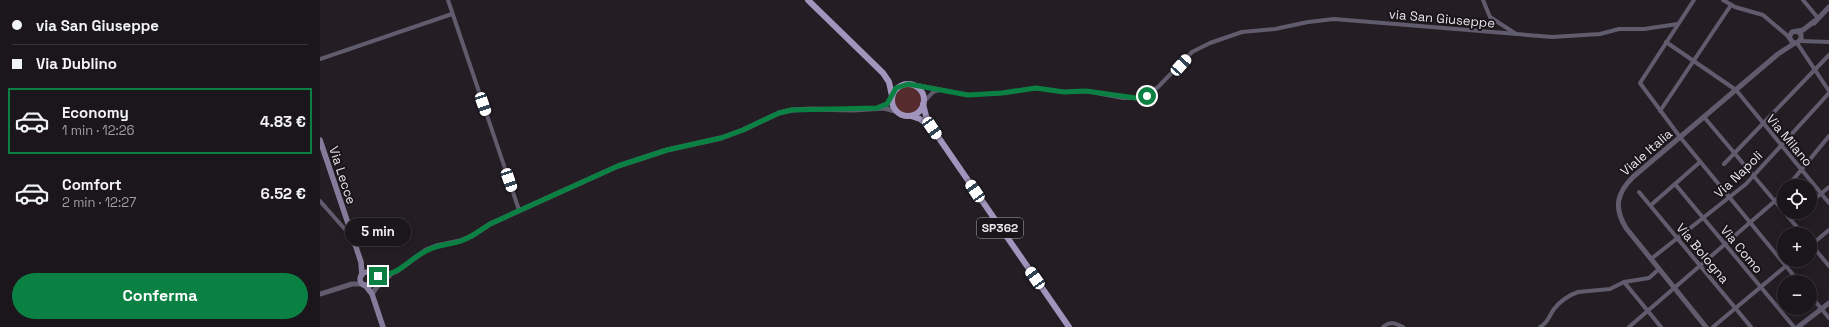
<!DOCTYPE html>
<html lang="it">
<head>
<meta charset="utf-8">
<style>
	:root { --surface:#1b161b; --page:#282328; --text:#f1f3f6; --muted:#a09fa3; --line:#39353a; --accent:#0b8043 }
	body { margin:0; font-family:"Space Grotesk",sans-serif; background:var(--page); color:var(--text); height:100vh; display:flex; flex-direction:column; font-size:15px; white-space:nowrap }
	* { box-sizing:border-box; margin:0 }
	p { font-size:13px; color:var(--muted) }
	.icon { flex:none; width:22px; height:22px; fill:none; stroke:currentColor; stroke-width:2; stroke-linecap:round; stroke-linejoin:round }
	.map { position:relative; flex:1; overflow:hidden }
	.details { display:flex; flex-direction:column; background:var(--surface); width:320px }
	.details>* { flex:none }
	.top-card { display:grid; align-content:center; height:88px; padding:0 12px; background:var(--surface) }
	.tools { position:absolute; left:1457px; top:179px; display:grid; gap:8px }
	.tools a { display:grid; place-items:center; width:40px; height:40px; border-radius:50%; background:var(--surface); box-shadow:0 2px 10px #0003,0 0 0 1px var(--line); font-size:20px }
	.end { position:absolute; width:18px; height:18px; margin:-9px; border:5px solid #0b8043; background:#fff; box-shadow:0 0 0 2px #fff }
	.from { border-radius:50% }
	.bubble { position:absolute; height:28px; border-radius:14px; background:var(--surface); box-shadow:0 2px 10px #0003,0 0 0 1px var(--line); font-size:13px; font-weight:700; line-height:28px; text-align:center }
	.car { position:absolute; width:12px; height:24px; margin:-12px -6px; border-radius:5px; box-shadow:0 0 3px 1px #0007; background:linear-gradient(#fff 24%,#345 0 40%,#fff 0 76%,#345 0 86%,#fff 0) }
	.top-card b { display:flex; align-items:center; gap:14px; height:38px; font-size:15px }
	.top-card b+b { border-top:1px solid var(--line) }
	.top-card i { width:10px; height:10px; background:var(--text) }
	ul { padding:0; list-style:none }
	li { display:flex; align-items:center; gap:12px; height:66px; margin:0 8px 6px; padding:0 4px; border:2px solid transparent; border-radius:0px }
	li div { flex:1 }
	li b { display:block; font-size:15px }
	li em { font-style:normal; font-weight:700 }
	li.selected { border-color:var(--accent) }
	li>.icon { width:36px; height:36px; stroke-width:1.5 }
	.button { display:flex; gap:8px; margin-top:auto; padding:8px 12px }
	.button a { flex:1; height:46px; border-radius:24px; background:var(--accent); color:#fff; font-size:16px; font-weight:700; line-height:46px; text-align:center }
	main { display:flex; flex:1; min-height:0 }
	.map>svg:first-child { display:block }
	.green { fill:#552b2d }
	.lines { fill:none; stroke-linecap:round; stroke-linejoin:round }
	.minor { stroke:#615b6e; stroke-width:4 }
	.tertiary { stroke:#615b6e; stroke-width:5 }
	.secondary { stroke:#857c9b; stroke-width:5.5 }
	.primary { stroke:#a195bd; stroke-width:6 }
	.route { stroke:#0b8043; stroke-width:5 }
	.labels { text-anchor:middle; stroke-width:4; stroke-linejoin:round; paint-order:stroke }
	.shield { fill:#1a151b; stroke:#aaa6aa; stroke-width:1 }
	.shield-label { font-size:12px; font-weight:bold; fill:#e8e4e8 }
	.street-label { font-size:13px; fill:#e8e4e8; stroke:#1a151b }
</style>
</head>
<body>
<main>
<section class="details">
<div class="top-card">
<b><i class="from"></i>via San Giuseppe</b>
<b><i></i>Via Dublino</b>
</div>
<ul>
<li class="selected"><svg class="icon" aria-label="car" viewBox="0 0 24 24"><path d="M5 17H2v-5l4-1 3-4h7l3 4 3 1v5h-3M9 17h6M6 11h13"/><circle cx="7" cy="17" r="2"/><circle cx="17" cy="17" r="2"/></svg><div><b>Economy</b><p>1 min · 12:26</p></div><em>4.83 €</em></li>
<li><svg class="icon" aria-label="car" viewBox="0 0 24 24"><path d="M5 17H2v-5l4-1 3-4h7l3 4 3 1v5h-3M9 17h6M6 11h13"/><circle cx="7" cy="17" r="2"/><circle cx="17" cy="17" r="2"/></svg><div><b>Comfort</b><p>2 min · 12:27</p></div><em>6.52 €</em></li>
</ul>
<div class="button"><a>Conferma</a></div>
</section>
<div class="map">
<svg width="1509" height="327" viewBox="0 0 1509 327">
	<rect width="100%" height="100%" fill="#241e24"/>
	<!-- green -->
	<circle class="green" cx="587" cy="100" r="14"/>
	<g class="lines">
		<!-- minor -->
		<g class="minor">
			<polyline points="128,0 199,210"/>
			<polyline points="1163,0 1170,17 1196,34"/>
			<polyline points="1374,0 1320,83 1360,137 1479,282"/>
			<polyline points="1403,0 1415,7 1443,15 1469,37"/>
			<polyline points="1483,0 1498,18"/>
			<polyline points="1480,41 1509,42"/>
			<polyline points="1346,42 1416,90 1509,203"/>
			<polyline points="1477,43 1509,91"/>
			<polyline points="0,59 132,14"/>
			<polyline points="592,84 648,95 682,93 716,88 744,92 766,91 803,98 821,98 838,87 872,52 890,43 922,32 955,29 988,22 1014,19 1232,37 1280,34 1299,29 1324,29 1358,24"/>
			<polyline points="604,102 613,92 619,90"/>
			<polyline points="1340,111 1411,5"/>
			<polyline points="1384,117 1464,212"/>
			<polyline points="1404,164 1509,55"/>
			<polyline points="1355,184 1474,327"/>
			<polyline points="1468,186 1509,136"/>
			<polyline points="1319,192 1431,327"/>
			<polyline points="0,201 30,235"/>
			<polyline points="1490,203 1509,187"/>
			<polyline points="1331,205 1380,162"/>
			<polyline points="1464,212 1483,234"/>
			<polyline points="1471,220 1480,212"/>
			<polyline points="1490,243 1509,266"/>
			<polyline points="1491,245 1509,230"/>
			<polyline points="1331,259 1426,184 1509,93"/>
			<polyline points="1304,282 1341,327"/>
			<polyline points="1490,295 1509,318"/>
			<path d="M 1063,327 C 1070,321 1075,323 1083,327"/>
			<path d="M 1220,327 C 1228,323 1229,316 1234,309 C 1239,302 1249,295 1258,292 L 1290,289 L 1304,282 L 1329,278 L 1339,269"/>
			<polyline points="1309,327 1455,201 1464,191"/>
			<polyline points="1393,327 1473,260"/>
		</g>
		<!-- tertiary -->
		<g class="tertiary">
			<polyline points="1494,23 1509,7"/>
			<polyline points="1478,32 1481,34 1481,39 1477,43 1473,43 1469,37 1472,32 1483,30 1496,20"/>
			<polyline points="559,107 567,104 571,99"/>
			<polyline points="52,275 62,275"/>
			<polyline points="54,281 77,271 106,250 116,246 140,241 152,236 170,224 298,166 347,150 401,138 423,130 459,113 472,110 491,109 533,110 564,108 575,111"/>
			<polyline points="0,294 32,284 43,284"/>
			<polyline points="52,294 56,288 70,275"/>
			<path d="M 1386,327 L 1306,228 C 1294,208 1296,194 1313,177 L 1458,54 L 1475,43"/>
			<polyline points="1478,327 1509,303"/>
		</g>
		<!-- secondary -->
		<g class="secondary">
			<polyline points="0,140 41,262 42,275"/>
			<circle cx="47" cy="279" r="7"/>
			<polyline points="45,285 52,294 63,327"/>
		</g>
		<!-- primary -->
		<g class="primary">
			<polyline points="488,0 563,73 569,82 572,96"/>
			<circle cx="588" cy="100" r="16"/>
			<polyline points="603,104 606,116 612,128 749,327"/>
			<polyline points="591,116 600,119 609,126"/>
		</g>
	</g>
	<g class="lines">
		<!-- route -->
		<path class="route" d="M 58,276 C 82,274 88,259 108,250 C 119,244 130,245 141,241 C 152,237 161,230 170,224 L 298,166 L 347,150 L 401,138 L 423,130 L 459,113 L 472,110 L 557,108 L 567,104 L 576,88 L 588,84 L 648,95 L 682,93 L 716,88 L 744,92 L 766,91 L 816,98 L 827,96"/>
	</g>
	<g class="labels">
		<!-- shield labels -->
		<rect class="shield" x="657" y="218" width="46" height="20" rx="3"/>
		<g class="shield-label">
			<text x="680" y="232">SP362</text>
		</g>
		<!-- street labels -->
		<g class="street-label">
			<text transform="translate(1122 18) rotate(5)" y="5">via San Giuseppe</text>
			<text transform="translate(1470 140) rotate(50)" y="5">Via Milano</text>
			<text transform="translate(1326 152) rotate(-41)" y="5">Viale Italia</text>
			<text transform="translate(1418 174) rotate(-44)" y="5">Via Napoli</text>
			<text transform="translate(23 175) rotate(72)" y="5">Via Lecce</text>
			<text transform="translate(1422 249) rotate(50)" y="5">Via Como</text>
			<text transform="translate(1383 253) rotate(50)" y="5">Via Bologna</text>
		</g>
	</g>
</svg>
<div class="tools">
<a><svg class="icon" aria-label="locate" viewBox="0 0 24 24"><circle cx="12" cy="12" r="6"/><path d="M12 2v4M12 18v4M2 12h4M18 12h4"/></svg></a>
<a>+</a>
<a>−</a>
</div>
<i class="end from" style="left:827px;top:96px"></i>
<i class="end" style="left:58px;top:276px"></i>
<div class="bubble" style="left:25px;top:218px;width:66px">5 min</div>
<i class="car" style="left:861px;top:65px;rotate:42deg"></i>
<i class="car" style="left:163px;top:104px;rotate:161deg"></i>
<i class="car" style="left:612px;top:128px;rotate:146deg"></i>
<i class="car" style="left:189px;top:180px;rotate:161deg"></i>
<i class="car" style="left:655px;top:191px;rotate:326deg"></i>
<i class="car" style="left:715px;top:278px;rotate:325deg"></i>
</div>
</main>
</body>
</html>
